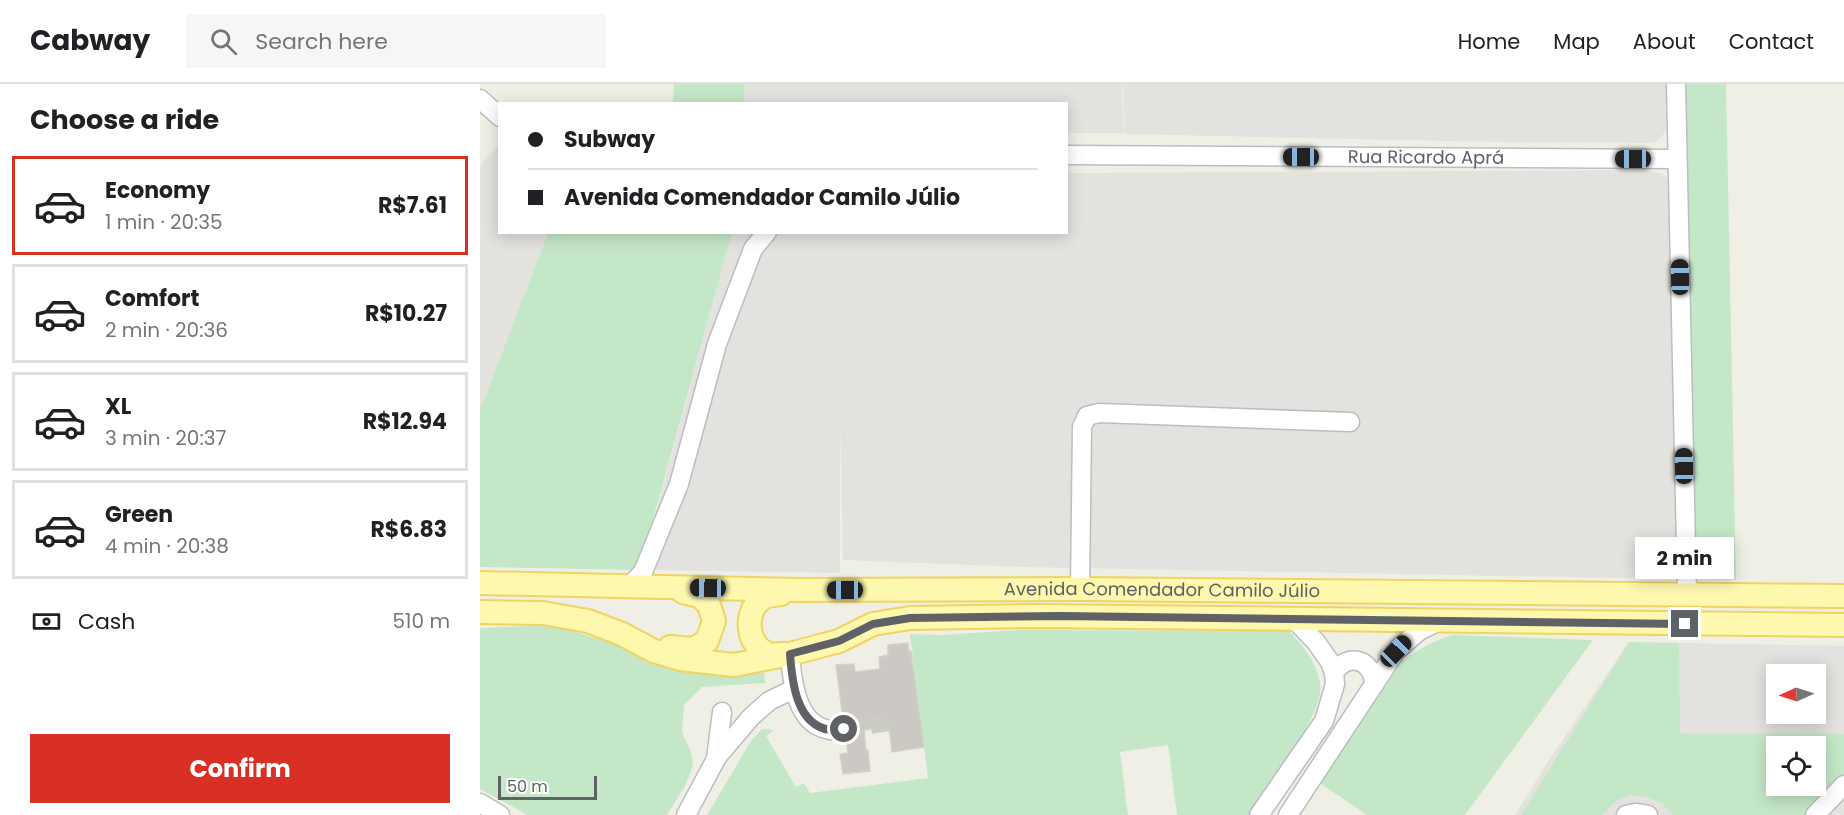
<!DOCTYPE html>
<html lang="en">
<head>
<meta charset="utf-8">
<style>
	:root { --surface:#fff; --page:#f6f6f6; --text:#202124; --muted:#757577; --line:#e0e0e0; --accent:#d93025 }
	body { margin:0; font-family:Poppins,sans-serif; background:var(--page); color:var(--text); height:100vh; display:flex; flex-direction:column; font-size:22px; white-space:nowrap }
	* { box-sizing:border-box; margin:0 }
	p { font-size:20px; color:var(--muted) }
	.icon { flex:none; width:33px; height:33px; fill:none; stroke:currentColor; stroke-width:2; stroke-linecap:round; stroke-linejoin:round }
	.map { position:relative; flex:1; overflow:hidden }
	.panel { display:flex; flex-direction:column; background:var(--surface); width:480px }
	.panel>* { flex:none }
	.top-card { position:absolute; left:18px; top:18px; width:570px; height:132px; border-radius:0px; box-shadow:0 3px 15px #0003; display:grid; align-content:center; height:132px; padding:0 30px; background:var(--surface) }
	.needle { width:39px; rotate:267deg }
	.controls { position:absolute; left:1286px; top:580px; display:grid; gap:12px }
	.controls a { display:grid; place-items:center; width:60px; height:60px; border-radius:0px; background:var(--surface); box-shadow:0 3px 15px #0003; font-size:30px }
	.scale { position:absolute; left:18px; bottom:15px; width:99px; box-sizing:border-box; padding-left:6px; border:3px solid #5e6166; border-top:0; font-size:16px; line-height:21px; white-space:nowrap; color:#5e6166; -webkit-text-stroke:4px #fff; paint-order:stroke }
	.end { position:absolute; width:27px; height:27px; margin:-14px; border:8px solid #5e6166; background:#fff; box-shadow:0 0 0 3px #fff }
	.from { border-radius:50% }
	.bubble { position:absolute; height:42px; border-radius:0px; background:var(--surface); box-shadow:0 3px 15px #0003; font-size:20px; font-weight:700; line-height:42px; text-align:center }
	.car { position:absolute; width:18px; height:36px; margin:-18px -9px; border-radius:8px; box-shadow:0 0 4px 2px #0007; background:linear-gradient(#222 24%,#8ab4d8 0 40%,#222 0 76%,#8ab4d8 0 86%,#222 0) }
	.top-card b { display:flex; align-items:center; gap:21px; height:57px; font-size:22px }
	.top-card b+b { border-top:2px solid var(--line) }
	.top-card i { width:15px; height:15px; background:var(--text) }
	ul { padding:0; list-style:none }
	li { display:flex; align-items:center; gap:18px; height:99px; margin:0 12px 9px; padding:0 18px; border:3px solid var(--line); border-radius:0px }
	li div { flex:1 }
	li b { display:block; font-size:22px }
	li em { font-style:normal; font-weight:700 }
	li.selected { border-color:var(--accent) }
	li>.icon { width:54px; height:54px; stroke-width:1.5 }
	h2 { padding:0 30px; font-size:27px; line-height:72px }
	.pay { display:flex; align-items:center; gap:15px; height:66px; padding:0 30px; font-size:22px }
	.pay p { margin-inline-start:auto }
	.button { display:flex; gap:12px; margin-top:auto; padding:12px 30px }
	.button a { flex:1; height:69px; border-radius:0px; background:var(--accent); color:#fff; font-size:24px; font-weight:700; line-height:69px; text-align:center }
	header { display:flex; align-items:center; gap:36px; box-sizing:border-box; height:84px; padding:0 30px; background:var(--surface); border-bottom:2px solid var(--line) }
	header strong { font-size:28px }
	nav { display:flex; gap:33px; margin-inline-start:auto; font-size:21px }
	.search { width:420px; height:54px; background:var(--page); display:flex; align-items:center; gap:15px; box-sizing:border-box; padding:0 21px; border-radius:0px; color:var(--muted); font-size:22px }
	main { display:flex; flex:1; min-height:0 }
	.map>svg:first-child { display:block }
	.industrial { fill:#e4e2de; fill-rule:evenodd }
	.green { fill:#c4e7c7; fill-rule:evenodd }
	.building { fill:#ccc9c4; stroke:#d5d1c5; stroke-width:1.5 }
	.lines { fill:none; stroke-linecap:round; stroke-linejoin:round }
	.minor-tunnel { stroke:#ccccc6; stroke-width:18; stroke-dasharray:18 9; stroke-linecap:butt }
	.minor-casing { stroke:#bbbdc2; stroke-width:21 }
	.major-casing { stroke:#efd460; stroke-width:26 }
	.minor { stroke:#fff; stroke-width:18 }
	.major { stroke:#fdf8ae; stroke-width:22 }
	.route { stroke:#5e6166; stroke-width:8 }
	.labels { text-anchor:middle; stroke-width:4.5; stroke-linejoin:round; paint-order:stroke }
	.street-label { font-size:18px; fill:#5e6166; stroke:#fff }
</style>
</head>
<body>
<header>
<strong>Cabway</strong>
<div class="search"><svg class="icon" aria-label="search" viewBox="0 0 24 24"><circle cx="10" cy="10" r="6"/><path d="M15 15l6 6"/></svg>Search here</div>
<nav><a>Home</a><a>Map</a><a>About</a><a>Contact</a></nav>
</header>
<main>
<section class="panel">
<h2>Choose a ride</h2>
<ul>
<li class="selected"><svg class="icon" aria-label="car" viewBox="0 0 24 24"><path d="M5 17H2v-5l4-1 3-4h7l3 4 3 1v5h-3M9 17h6M6 11h13"/><circle cx="7" cy="17" r="2"/><circle cx="17" cy="17" r="2"/></svg><div><b>Economy</b><p>1 min · 20:35</p></div><em>R$7.61</em></li>
<li><svg class="icon" aria-label="car" viewBox="0 0 24 24"><path d="M5 17H2v-5l4-1 3-4h7l3 4 3 1v5h-3M9 17h6M6 11h13"/><circle cx="7" cy="17" r="2"/><circle cx="17" cy="17" r="2"/></svg><div><b>Comfort</b><p>2 min · 20:36</p></div><em>R$10.27</em></li>
<li><svg class="icon" aria-label="car" viewBox="0 0 24 24"><path d="M5 17H2v-5l4-1 3-4h7l3 4 3 1v5h-3M9 17h6M6 11h13"/><circle cx="7" cy="17" r="2"/><circle cx="17" cy="17" r="2"/></svg><div><b>XL</b><p>3 min · 20:37</p></div><em>R$12.94</em></li>
<li><svg class="icon" aria-label="car" viewBox="0 0 24 24"><path d="M5 17H2v-5l4-1 3-4h7l3 4 3 1v5h-3M9 17h6M6 11h13"/><circle cx="7" cy="17" r="2"/><circle cx="17" cy="17" r="2"/></svg><div><b>Green</b><p>4 min · 20:38</p></div><em>R$6.83</em></li>
</ul>
<div class="pay"><svg class="icon" aria-label="cash" viewBox="0 0 24 24"><path d="M3 7h18v10H3z"/><circle cx="12" cy="12" r="2"/></svg>Cash<p>510 m</p></div>
<div class="button"><a>Confirm</a></div>
</section>
<div class="map">
<svg width="1364" height="731" viewBox="0 0 1364 731">
	<rect width="100%" height="100%" fill="#f0efe6"/>
	<!-- industrial -->
	<g class="industrial">
		<polygon points="265,0 642,0 644,49 587,49 586,20 264,20"/>
		<polygon points="643,0 1187,0 1188,35 1186,48 1174,59 1016,58 645,50"/>
		<polygon points="19,60 20,148 68,149 0,326 0,81"/>
		<polygon points="1167,86 1183,90 1191,99 1199,493 1185,495 544,483 363,476 360,338 360,489 160,486 252,149 586,148 587,89"/>
		<path d="M 1149,558 L 1364,562 L 1364,731 L 1035,731 L 1067,679 ZM 1296,591 L 1335,591 L 1335,630 L 1296,630 ZM 1296,663 L 1335,663 L 1335,702 L 1296,702 Z"/>
	</g>
	<!-- green -->
	<g class="green">
		<polygon points="194,0 265,0 264,19 193,19"/>
		<polygon points="1202,0 1246,0 1256,496 1216,495"/>
		<polygon points="68,149 252,149 159,486 0,483 0,326"/>
		<polygon points="50,542 80,543 150,565 254,590 284,588 285,599 222,603 204,621 202,648 211,668 213,682 205,702 187,731 48,731 0,705 0,544"/>
		<path d="M 539,546 L 809,547 C 823,562 836,577 840,598 C 846,630 787,703 768,731 L 697,731 L 688,661 L 640,668 L 648,731 L 227,731 L 271,657 L 282,645 L 294,646 L 286,652 L 316,703 L 324,699 L 330,709 L 448,694 L 430,550 L 462,551 Z"/>
		<path d="M 973,551 L 1113,556 L 985,731 L 887,731 L 840,699 L 922,578 C 938,565 953,557 973,551 Z"/>
		<path d="M 1149,558 L 1199,559 L 1200,649 L 1364,650 L 1364,692 L 1326,731 L 1192,731 L 1183,720 L 1167,713 L 1149,711 L 1136,717 L 1122,731 L 1041,731 ZM 1296,663 L 1335,663 L 1335,702 L 1296,702 Z"/>
	</g>
	<!-- building -->
	<polygon class="building" points="428,559 429,569 431,567 444,663 412,668 409,643 384,646 386,667 388,666 390,687 363,690 360,670 368,669 366,656 374,651 375,645 373,638 369,635 363,634 356,581 374,580 375,588 400,585 399,573 408,571 408,561"/>
	<g class="lines">
		<!-- minor-tunnel -->
		<polyline class="minor-tunnel" points="364,645 409,638"/>
		<defs>
			<g id="minor">
				<polyline points="1196,0 1207,510"/>
				<polyline points="0,15 20,33"/>
				<path id="s1" d="M 586,71 L 1197,75"/>
				<polyline points="149,503 163,488 199,400 237,260 273,165 287,148"/>
				<polyline points="600,505 602,343 607,332 619,329 870,338"/>
				<path d="M 310,570 C 312,597 316,641 350,646 C 354,647 360,645 364,645"/>
				<path d="M 854,589 C 868,567 894,576 894,601"/>
				<polyline points="237,673 271,633 289,617 314,605"/>
				<polyline points="0,719 20,731"/>
				<polyline points="206,731 236,675 242,628"/>
				<polyline points="779,731 844,637 855,600 854,589 850,578 836,558 814,535"/>
				<polyline points="808,731 916,567 939,547 959,537"/>
				<polyline points="1146,731 1155,729 1168,731"/>
				<polyline points="1335,731 1364,701"/>
			</g>
			<g id="major">
				<path id="s2" d="M 0,499 L 318,506 L 600,505 L 1364,512"/>
				<path d="M 301,510 C 296,511 288,511 283,514 C 263,526 266,563 289,570 C 293,571 299,570 303,570"/>
				<polyline points="0,528 63,529 108,537 142,550 174,567 200,575 254,581 310,570 359,557 393,540 430,534 558,532 1364,541"/>
				<polyline points="190,563 213,565 227,557 234,537 229,521 220,512 203,508"/>
			</g>
		</defs>
		<!-- minor casing -->
		<use href="#minor" class="minor-casing"/>
		<!-- major casing -->
		<use href="#major" class="major-casing"/>
		<!-- minor -->
		<use href="#minor" class="minor"/>
		<!-- major -->
		<use href="#major" class="major"/>
	</g>
	<g class="lines">
		<!-- route -->
		<path class="route" d="M 364,645 C 360,645 354,647 350,646 C 316,641 312,597 310,570 L 359,557 L 393,540 L 430,534 L 581,532 L 1205,540"/>
	</g>
	<g class="labels">
		<!-- street labels -->
		<g class="street-label">
			<text dy="6" stroke="none"><textPath href="#s1" startOffset="360">Rua Ricardo Aprá</textPath></text>
			<text dy="6" stroke="none"><textPath href="#s2" startOffset="682">Avenida Comendador Camilo Júlio</textPath></text>
		</g>
	</g>
</svg>
<div class="controls">
<a><svg class="needle" viewBox="-14 -14 28 28"><path d="M0-13l5 13h-10z" fill="#e53935"/><path d="M0 13l5-13h-10z" fill="#757577"/></svg></a>
<a><svg class="icon" aria-label="locate" viewBox="0 0 24 24"><circle cx="12" cy="12" r="6"/><path d="M12 2v4M12 18v4M2 12h4M18 12h4"/></svg></a>
</div>
<div class="scale">50 m</div>
<i class="end from" style="left:364px;top:645px"></i>
<i class="end" style="left:1205px;top:540px"></i>
<div class="bubble" style="left:1155px;top:453px;width:99px">2 min</div>
<i class="car" style="left:821px;top:73px;rotate:270deg"></i>
<i class="car" style="left:1153px;top:75px;rotate:270deg"></i>
<i class="car" style="left:1200px;top:193px;rotate:359deg"></i>
<i class="car" style="left:1204px;top:382px;rotate:359deg"></i>
<i class="car" style="left:228px;top:504px;rotate:271deg"></i>
<i class="car" style="left:365px;top:506px;rotate:270deg"></i>
<i class="car" style="left:916px;top:567px;rotate:44deg"></i>
<div class="top-card">
<b><i class="from"></i>Subway</b>
<b><i></i>Avenida Comendador Camilo Júlio</b>
</div>
</div>
</main>
</body>
</html>
